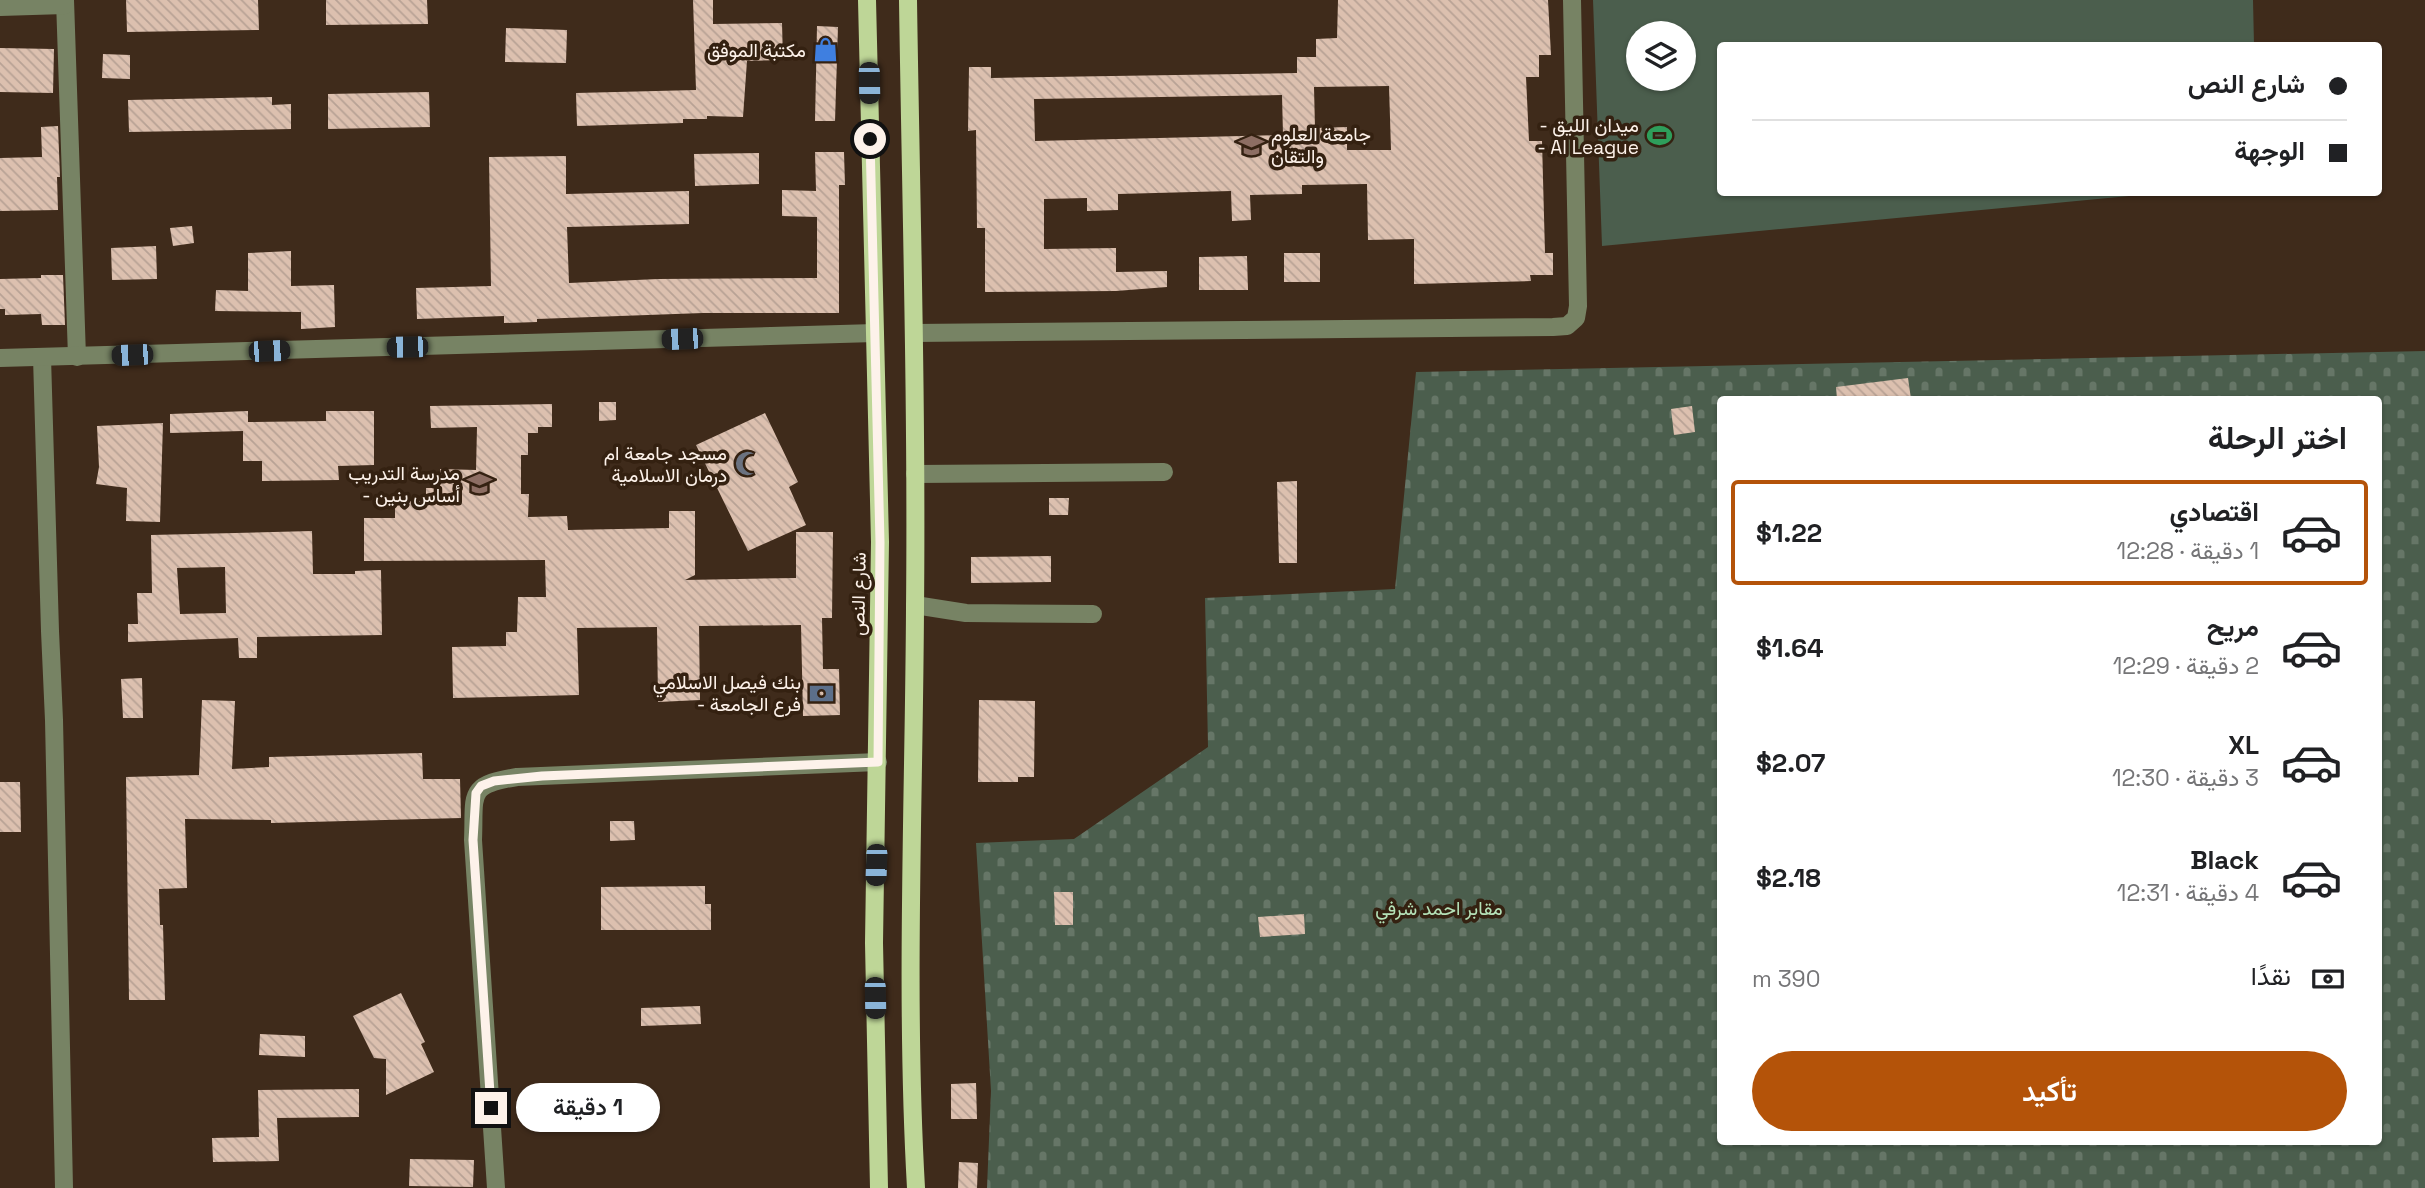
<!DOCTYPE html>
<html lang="ar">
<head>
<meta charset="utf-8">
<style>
	:root { --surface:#fff; --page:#f6f6f6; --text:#202124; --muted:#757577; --line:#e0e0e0; --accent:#b45309 }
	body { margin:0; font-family:"Space Grotesk",Vazirmatn,sans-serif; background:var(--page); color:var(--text); direction:rtl; height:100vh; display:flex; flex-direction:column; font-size:26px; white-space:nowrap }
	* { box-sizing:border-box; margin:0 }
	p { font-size:23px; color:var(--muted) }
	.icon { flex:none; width:38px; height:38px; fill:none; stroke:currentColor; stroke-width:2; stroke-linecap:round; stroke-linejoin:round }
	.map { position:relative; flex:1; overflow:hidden; direction:ltr }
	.panel { position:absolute; left:1717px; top:396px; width:665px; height:749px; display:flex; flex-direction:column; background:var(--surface); border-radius:7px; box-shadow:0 2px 5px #0004; direction:rtl }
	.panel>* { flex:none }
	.hud { position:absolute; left:1717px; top:42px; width:665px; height:154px; border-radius:7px; box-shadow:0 2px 5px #0004; direction:rtl; display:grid; align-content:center; height:154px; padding:0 35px; background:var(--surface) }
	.tools { position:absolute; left:1626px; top:21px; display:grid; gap:14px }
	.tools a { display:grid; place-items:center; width:70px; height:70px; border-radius:50%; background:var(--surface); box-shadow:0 2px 5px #0004; font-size:35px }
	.end { position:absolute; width:32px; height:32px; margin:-16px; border:9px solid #fdf2ea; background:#111; box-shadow:0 0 0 4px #111 }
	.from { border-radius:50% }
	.bubble { position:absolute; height:49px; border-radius:24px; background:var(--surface); box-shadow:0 2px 5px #0004; font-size:23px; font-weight:600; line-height:49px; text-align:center; direction:rtl }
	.car { position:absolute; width:21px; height:42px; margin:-21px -10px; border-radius:9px; box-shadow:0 0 5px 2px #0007; background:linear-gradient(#222 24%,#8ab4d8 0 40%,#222 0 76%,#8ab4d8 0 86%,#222 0) }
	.hud b { display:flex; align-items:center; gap:24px; height:66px; font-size:26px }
	.hud b+b { border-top:2px solid var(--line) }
	.hud i { width:18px; height:18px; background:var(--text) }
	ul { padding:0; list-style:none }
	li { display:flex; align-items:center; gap:21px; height:105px; margin:0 14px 10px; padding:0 21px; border:4px solid transparent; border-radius:7px }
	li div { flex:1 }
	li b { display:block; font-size:26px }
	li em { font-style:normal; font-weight:600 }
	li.current { border-color:var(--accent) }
	li>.icon { width:63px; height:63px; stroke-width:1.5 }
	h2 { padding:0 35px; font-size:32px; line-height:84px }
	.pay { display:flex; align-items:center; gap:18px; height:77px; padding:0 35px; font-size:26px }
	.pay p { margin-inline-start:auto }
	.primary-button { display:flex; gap:14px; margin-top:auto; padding:14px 35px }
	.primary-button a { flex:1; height:80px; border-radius:42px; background:var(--accent); color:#fff; font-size:28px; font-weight:600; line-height:80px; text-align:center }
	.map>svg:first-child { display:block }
	.cemetery { fill:url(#cemetery-stones); fill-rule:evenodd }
	.garden { fill:#4b5e4d; fill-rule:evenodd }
	.building { fill:url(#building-back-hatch); fill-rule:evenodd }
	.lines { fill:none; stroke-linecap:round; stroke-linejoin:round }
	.minor { stroke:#778364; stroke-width:18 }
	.major { stroke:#bed697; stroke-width:18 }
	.route { stroke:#fdf2ea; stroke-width:9 }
	.labels { text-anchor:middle; stroke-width:7; stroke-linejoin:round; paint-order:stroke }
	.poi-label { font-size:19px; fill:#fdf2ea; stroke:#342111; text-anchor:end }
	.street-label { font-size:19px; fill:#fdf2ea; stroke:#342111 }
	.park-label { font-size:19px; fill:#b5e2b8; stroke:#342111 }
</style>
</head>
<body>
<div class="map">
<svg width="2425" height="1188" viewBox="0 0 2425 1188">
	<defs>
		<pattern id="cemetery-stones" width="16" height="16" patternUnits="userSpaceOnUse" patternTransform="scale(1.75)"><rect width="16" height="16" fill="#4b5e4d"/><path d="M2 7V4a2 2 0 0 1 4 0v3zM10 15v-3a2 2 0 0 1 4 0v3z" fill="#667667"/></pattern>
		<pattern id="building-back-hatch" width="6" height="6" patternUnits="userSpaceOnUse" patternTransform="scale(1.75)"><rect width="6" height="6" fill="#dcc0af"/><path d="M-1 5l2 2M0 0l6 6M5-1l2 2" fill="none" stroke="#b8a295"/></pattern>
	</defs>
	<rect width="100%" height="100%" fill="#3f2b1b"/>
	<!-- cemetery -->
	<path class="cemetery" d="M 2425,351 L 2425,1188 L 987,1188 L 991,1091 L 976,843 L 1074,839 L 1208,747 L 1205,598 L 1395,589 L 1416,372 ZM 1720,399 L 2378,399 L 2378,1141 L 1720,1141 Z"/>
	<!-- garden -->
	<path class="garden" d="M 1593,0 L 2253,0 L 2254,45 L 1720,46 L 1720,192 L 2129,192 L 2129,196 L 1602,246 ZM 1638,33 L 1684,33 L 1684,79 L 1638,79 Z"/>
	<!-- building -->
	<g class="building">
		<polygon points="126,0 258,0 259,30 127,32"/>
		<polygon points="326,0 427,0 428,24 326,25"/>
		<polygon points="693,0 713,0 713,24 782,23 783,60 747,61 743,117 707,116 707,119 683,119 683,123 577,126 576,93 696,90"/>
		<path d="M 1338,0 L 1548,0 L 1551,55 L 1539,55 L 1539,77 L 1526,77 L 1529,141 L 1542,141 L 1545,253 L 1553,253 L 1553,275 L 1530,275 L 1531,281 L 1414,284 L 1414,239 L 1368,240 L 1367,184 L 1302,185 L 1302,194 L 1250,195 L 1251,220 L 1232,221 L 1231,191 L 1118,194 L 1118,210 L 1087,211 L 1087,198 L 1044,199 L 1044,249 L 1116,248 L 1116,272 L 1167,271 L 1167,287 L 1116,291 L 985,292 L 985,228 L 977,228 L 976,130 L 968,131 L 969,67 L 991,67 L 991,78 L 1297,73 L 1297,57 L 1316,57 L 1316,39 L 1337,38 ZM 1389,86 L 1391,150 L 1347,150 L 1347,127 L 1315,128 L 1314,87 ZM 1282,95 L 1283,135 L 1035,141 L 1034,99 Z"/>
		<polygon points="817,26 838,27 835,121 815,121"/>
		<polygon points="506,28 567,30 566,63 505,62"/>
		<polygon points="0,48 54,49 53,93 0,92"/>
		<polygon points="103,54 130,55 130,79 102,78"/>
		<polygon points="429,92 430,127 328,129 328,94"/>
		<polygon points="272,97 272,105 291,104 291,129 129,132 128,100"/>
		<polygon points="58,126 60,177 57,177 58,210 0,211 0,158 42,157 41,127"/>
		<polygon points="815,152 844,152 845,185 839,185 839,313 703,313 537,319 537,322 504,323 504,316 417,319 416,288 491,286 489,157 566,156 566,194 689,191 689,224 567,227 569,283 658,279 817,278 817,217 782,216 782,190 816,191"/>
		<polygon points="759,153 759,184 695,186 694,154"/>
		<polygon points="192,226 194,243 173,246 170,228"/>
		<polygon points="156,246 157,279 112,280 111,248"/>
		<polygon points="291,251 291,286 334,285 335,327 301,329 301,312 215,311 216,290 248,291 248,253"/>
		<rect x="1284" y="253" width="36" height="29"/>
		<polygon points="1247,256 1248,290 1199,290 1199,257"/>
		<polygon points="41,275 63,275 65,325 42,325 41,314 5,315 5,309 0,309 0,279 41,278"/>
		<polygon points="1908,378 1911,399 1837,399 1836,387"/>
		<polygon points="599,402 616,402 616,420 599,421"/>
		<polygon points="552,404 552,427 538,427 538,433 528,433 528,455 521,455 521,494 529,494 528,517 567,516 568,530 669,528 669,511 695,511 695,575 685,580 796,578 796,532 833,532 832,618 822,618 823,669 839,669 840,715 803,716 801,625 699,626 700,700 658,702 657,627 577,628 579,695 453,698 452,647 506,646 506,632 517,632 518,597 546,597 545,560 364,561 364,518 395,518 395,501 426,501 426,488 440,488 440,469 476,470 477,427 431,428 430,406"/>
		<polygon points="1692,406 1695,432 1674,435 1671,409"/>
		<polygon points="248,411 248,422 326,421 326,411 374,411 374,465 338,466 339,480 262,481 262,461 243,461 243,431 170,433 170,414"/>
		<polygon points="765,413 798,482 789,487 806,525 748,551 696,445"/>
		<polygon points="163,423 160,522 126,521 127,488 96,484 99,467 97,426"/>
		<polygon points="1297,481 1297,563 1279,563 1277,482"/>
		<polygon points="1049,498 1069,498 1068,515 1049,515"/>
		<path d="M 312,531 L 313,574 L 355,574 L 355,571 L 381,570 L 382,635 L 257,637 L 257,658 L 239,658 L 238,638 L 128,642 L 128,624 L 138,624 L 137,593 L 152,593 L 151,535 ZM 225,567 L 226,613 L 180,614 L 177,568 Z"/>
		<polygon points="1051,556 1051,582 971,583 971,557"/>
		<polygon points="142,678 143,718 123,718 121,679"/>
		<polygon points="202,700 235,701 232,769 269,767 269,757 422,753 423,779 460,779 461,818 271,823 271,820 185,819 187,888 159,889 160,925 163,925 165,1000 129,1000 126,777 199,775"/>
		<polygon points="979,700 1035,701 1034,777 1018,777 1018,782 978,782"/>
		<polygon points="0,782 20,782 21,832 0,832"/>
		<polygon points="610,821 634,821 635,840 610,841"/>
		<polygon points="705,886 705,904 711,904 711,930 601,930 601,887"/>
		<polygon points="1054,892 1073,892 1073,925 1055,925"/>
		<polygon points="1304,914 1305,934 1260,937 1258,917"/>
		<polygon points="401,993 425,1042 421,1044 434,1072 386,1095 386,1059 374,1058 353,1016"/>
		<polygon points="700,1006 701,1024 641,1026 641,1008"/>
		<polygon points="260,1034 305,1036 305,1057 259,1055"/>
		<polygon points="976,1083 977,1119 951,1119 951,1084"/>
		<polygon points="359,1089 359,1117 277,1118 279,1161 213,1162 212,1138 259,1137 258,1090"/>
		<polygon points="410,1159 474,1160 473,1187 409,1186"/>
		<polygon points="959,1162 978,1163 977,1188 958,1188"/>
	</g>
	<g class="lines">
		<!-- minor -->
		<g class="minor">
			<polyline points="65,0 77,357"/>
			<polyline points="0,7 65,5"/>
			<polyline points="914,333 1553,327 1567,326 1576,318 1578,306 1572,0"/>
			<polyline points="42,357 50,631 54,720 64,1188"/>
			<polyline points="0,358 875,333"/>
			<polyline points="915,474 1164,472"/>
			<polyline points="915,605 966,613 1093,614"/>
			<path d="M 496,1188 L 473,840 C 475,794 466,785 517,777 L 878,762"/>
		</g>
		<!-- major -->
		<g class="major">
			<polyline points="867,0 880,542 874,943 879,1188"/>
			<path d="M 908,0 C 911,203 917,406 915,609 C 914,802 905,995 916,1188"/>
		</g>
	</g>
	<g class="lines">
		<!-- route -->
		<polyline class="route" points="491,1108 473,840 476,793 481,786 494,781 542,776 878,762 880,542 870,139"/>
	</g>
	<!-- icons -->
	<defs>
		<symbol id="shop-bare" viewBox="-9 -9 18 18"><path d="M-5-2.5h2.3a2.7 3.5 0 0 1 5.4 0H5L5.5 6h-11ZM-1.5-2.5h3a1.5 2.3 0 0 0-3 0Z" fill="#3f7fe0" stroke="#342111" stroke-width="2.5" paint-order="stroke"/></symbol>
		<symbol id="stadium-bare" viewBox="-9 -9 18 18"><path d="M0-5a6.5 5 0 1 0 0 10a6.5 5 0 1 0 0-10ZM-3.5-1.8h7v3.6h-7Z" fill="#2e9e5b" stroke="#342111" stroke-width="2.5" paint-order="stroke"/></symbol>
		<symbol id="university-bare" viewBox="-9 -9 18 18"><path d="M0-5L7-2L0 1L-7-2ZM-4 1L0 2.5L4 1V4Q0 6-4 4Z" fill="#8d6e63" stroke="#342111" stroke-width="2.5" paint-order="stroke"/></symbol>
		<symbol id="mosque-bare" viewBox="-9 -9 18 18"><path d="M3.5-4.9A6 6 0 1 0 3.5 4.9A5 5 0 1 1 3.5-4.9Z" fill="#6b7280" stroke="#342111" stroke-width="2.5" paint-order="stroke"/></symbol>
		<symbol id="school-bare" viewBox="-9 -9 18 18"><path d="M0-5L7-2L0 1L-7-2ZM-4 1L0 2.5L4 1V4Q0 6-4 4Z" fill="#8d6e63" stroke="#342111" stroke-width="2.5" paint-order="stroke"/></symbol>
		<symbol id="bank-bare" viewBox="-9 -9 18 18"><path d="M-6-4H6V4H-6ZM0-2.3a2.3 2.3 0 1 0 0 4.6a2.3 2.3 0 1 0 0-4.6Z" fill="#5c6f8a" stroke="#342111" stroke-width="2.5" paint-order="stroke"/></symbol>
	</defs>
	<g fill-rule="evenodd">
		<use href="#shop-bare" x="808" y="32" width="35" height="35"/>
		<use href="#stadium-bare" x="1642" y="118" width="35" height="35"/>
		<use href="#university-bare" x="1234" y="128" width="35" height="35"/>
		<use href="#mosque-bare" x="730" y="446" width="35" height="35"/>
		<use href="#school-bare" x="462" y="466" width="35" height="35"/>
		<use href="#bank-bare" x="804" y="676" width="35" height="35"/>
	</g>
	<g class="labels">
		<!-- poi labels -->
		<g class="poi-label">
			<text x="806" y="57">مكتبة الموفق</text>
			<text x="1639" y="132">- ميدان الليق<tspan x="1639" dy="22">- Al League</tspan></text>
			<text x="1271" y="141" text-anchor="start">جامعة العلوم<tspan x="1271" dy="22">والتقان</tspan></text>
			<text x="727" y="460">مسجد جامعة ام<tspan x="727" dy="22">درمان الاسلامية</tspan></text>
			<text x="460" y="480">مدرسة التدريب<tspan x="460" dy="22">- أساس بنين</tspan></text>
			<text x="801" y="689">بنك فيصل الاسلامي<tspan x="801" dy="22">- فرع الجامعة</tspan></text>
		</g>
		<!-- street labels -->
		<g class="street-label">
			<text transform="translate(858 594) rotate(-89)" y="7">شارع النص</text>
		</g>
		<!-- park labels -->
		<g class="park-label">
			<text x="1439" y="915">مقابر احمد شرفي</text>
		</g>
	</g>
</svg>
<div class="tools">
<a><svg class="icon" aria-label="layers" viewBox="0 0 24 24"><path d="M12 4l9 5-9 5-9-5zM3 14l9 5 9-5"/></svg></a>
</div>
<i class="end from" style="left:870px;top:139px"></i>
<i class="end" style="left:491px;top:1108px"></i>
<div class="bubble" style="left:516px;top:1083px;width:144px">1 دقيقة</div>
<i class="car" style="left:869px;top:83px;rotate:179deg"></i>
<i class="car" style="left:682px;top:339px;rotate:268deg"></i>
<i class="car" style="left:407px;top:347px;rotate:269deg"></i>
<i class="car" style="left:269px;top:351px;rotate:88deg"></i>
<i class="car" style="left:132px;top:355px;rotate:268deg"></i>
<i class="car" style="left:876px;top:865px;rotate:182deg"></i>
<i class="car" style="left:875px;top:998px;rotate:179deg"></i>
<div class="hud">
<b><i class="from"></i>شارع النص</b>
<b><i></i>الوجهة</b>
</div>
<section class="panel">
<h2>اختر الرحلة</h2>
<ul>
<li class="current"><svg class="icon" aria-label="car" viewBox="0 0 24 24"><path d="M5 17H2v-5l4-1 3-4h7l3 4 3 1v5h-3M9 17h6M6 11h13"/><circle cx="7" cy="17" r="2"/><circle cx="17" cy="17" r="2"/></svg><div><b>اقتصادي</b><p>1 دقيقة · 12:28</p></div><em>$1.22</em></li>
<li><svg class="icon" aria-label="car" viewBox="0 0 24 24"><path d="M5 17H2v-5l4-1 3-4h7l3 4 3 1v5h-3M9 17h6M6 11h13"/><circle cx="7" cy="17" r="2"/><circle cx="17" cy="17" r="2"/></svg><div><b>مريح</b><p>2 دقيقة · 12:29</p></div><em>$1.64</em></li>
<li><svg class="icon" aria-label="car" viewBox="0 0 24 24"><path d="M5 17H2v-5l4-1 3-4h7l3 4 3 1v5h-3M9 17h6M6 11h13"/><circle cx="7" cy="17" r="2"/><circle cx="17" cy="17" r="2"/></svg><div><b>XL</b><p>3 دقيقة · 12:30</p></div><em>$2.07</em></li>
<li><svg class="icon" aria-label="car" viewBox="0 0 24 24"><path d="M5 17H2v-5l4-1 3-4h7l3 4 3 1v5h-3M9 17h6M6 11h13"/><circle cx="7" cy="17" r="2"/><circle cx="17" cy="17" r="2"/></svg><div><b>Black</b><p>4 دقيقة · 12:31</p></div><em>$2.18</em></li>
</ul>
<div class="pay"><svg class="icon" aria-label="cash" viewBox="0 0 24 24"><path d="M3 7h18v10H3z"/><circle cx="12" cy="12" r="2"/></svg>نقدًا<p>390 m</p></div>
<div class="primary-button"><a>تأكيد</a></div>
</section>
</div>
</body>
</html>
